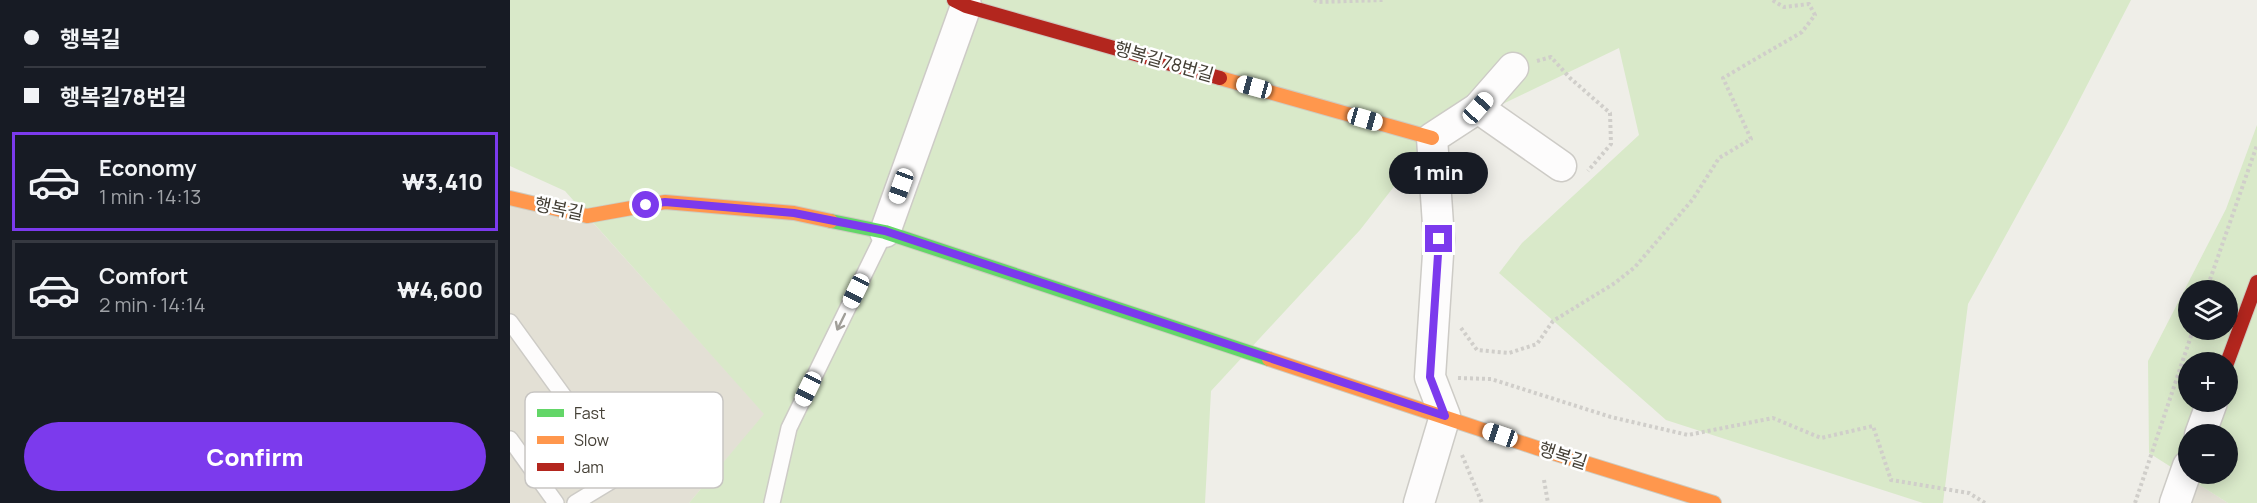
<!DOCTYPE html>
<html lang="en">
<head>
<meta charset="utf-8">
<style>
	:root { --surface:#171b24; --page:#20242c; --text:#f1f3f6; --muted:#9ea1a6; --line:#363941; --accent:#7c3aed }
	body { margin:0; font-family:Manrope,"Noto Sans KR",sans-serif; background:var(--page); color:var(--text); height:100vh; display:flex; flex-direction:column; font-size:22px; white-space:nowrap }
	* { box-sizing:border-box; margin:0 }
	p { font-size:20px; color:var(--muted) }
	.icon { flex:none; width:33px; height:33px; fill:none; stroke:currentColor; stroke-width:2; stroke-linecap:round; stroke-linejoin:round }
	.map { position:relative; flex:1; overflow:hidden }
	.panel { display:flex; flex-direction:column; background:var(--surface); width:510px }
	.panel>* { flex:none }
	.guide { display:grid; align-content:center; height:132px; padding:0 24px; background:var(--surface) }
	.controls { position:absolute; left:1668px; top:280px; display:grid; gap:12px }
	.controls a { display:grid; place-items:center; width:60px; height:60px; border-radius:50%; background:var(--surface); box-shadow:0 3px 15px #0003; font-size:30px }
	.end { position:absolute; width:27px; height:27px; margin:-14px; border:8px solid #7c3aed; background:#fff; box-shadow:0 0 0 3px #fff }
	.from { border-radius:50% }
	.bubble { position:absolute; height:42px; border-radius:21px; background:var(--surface); box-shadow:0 3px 15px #0003; font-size:20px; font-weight:800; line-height:42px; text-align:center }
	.car { position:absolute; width:18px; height:36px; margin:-18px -9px; border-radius:8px; box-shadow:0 0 4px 2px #0007; background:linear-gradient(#fff 24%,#345 0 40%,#fff 0 76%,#345 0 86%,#fff 0) }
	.guide b { display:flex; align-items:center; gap:21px; height:57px; font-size:22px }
	.guide b+b { border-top:2px solid var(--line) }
	.guide i { width:15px; height:15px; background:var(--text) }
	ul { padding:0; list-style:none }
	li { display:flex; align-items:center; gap:18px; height:99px; margin:0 12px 9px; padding:0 12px; border:3px solid var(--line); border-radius:0px }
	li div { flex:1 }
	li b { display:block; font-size:22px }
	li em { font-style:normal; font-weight:800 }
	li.on { border-color:var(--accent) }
	li>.icon { width:54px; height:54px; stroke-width:1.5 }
	.button { display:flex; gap:12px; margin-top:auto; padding:12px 24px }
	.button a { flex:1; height:69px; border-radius:36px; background:var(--accent); color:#fff; font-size:24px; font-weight:800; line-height:69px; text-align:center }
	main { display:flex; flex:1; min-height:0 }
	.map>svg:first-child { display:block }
	.residential { fill:#e3e0d5 }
	.green { fill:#d9e9c9; fill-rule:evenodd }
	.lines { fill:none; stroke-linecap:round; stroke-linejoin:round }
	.lane-casing { stroke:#cdcbc6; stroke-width:18 }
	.street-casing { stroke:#cdcbc6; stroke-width:33 }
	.fast-casing { stroke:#cecbc0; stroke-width:16 }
	.slow-casing { stroke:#cecbc0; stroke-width:16 }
	.jam-casing { stroke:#cecbc0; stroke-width:16 }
	.path { stroke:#d0ceca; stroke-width:4; stroke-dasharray:3 3; stroke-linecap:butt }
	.lane { stroke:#fdfcfc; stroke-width:15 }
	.street { stroke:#fdfcfc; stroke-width:30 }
	.fast { stroke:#63d668; stroke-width:14 }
	.slow { stroke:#ff974d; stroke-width:14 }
	.jam { stroke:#b3261e; stroke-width:14 }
	.oneway { stroke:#a09e98 }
	.route { stroke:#7c3aed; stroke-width:8 }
	.labels { text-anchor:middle; stroke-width:5; stroke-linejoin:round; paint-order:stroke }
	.street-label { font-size:18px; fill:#443f35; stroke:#fff }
	.key { fill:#fff; stroke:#c7c5c2; stroke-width:1.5 }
	.key-label { font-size:16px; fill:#443f35 }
</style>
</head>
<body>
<main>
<section class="panel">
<div class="guide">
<b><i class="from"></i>행복길</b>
<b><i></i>행복길78번길</b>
</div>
<ul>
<li class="on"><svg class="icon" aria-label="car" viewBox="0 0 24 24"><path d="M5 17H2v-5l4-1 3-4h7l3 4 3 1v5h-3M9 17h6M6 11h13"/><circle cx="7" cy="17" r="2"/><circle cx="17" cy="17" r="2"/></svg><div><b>Economy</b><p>1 min · 14:13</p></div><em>₩3,410</em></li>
<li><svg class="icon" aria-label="car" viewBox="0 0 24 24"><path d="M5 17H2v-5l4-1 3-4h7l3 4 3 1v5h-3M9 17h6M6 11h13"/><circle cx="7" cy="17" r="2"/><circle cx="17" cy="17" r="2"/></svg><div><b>Comfort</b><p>2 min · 14:14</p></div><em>₩4,600</em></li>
</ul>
<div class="button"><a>Confirm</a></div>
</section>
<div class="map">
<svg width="1747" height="503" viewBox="0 0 1747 503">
	<rect width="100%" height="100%" fill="#efeee8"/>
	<!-- residential -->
	<g class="residential">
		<polygon points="0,198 77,216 255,414 179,503 0,503"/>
		<polygon points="1677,477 1718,503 1665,503"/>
	</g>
	<!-- green -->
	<g class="green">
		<polygon points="0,0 1621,0 1556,126 1458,304 1433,503 1413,503 1156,420 989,273 1012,243 1129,135 1109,48 922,138 850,230 701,391 695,503 179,503 254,414 55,191 0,166"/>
		<path d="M 1747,125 L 1747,503 L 1718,503 L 1639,453 L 1638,361 L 1716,209 ZM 1678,291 L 1718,291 L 1718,330 L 1678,330 ZM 1678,363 L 1718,363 L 1718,402 L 1678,402 ZM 1678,435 L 1718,435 L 1718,474 L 1678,474 Z"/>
	</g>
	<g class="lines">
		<defs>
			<g id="lane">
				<polyline points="0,322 111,475 65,503"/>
				<polyline points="0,439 46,503"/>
				<polyline points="262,503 279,428 375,232"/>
			</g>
			<g id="street">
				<polyline points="968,108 1003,68"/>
				<polyline points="375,232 456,6 455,0"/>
				<polyline points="1690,435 1702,402"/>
				<polyline points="909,503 935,416 920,377 929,239 922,138 968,108 1051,166"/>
				<polyline points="1665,503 1678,466"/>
			</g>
			<polyline id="fast" points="321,221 375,232 759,359"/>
			<g id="slow">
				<polyline points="710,78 922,138"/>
				<polyline points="0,198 77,216 155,202 284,213 321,221"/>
				<polyline points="759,359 1027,448 1204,503"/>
			</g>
			<g id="jam">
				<polyline points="444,0 456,6 710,78"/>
				<polyline points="1717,363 1747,282"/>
			</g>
		</defs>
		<!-- lane casing -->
		<use href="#lane" class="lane-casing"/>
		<!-- street casing -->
		<use href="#street" class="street-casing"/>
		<!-- fast casing -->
		<use href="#fast" class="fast-casing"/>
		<!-- slow casing -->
		<use href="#slow" class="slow-casing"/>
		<!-- jam casing -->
		<use href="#jam" class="jam-casing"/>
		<!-- path -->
		<g class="path">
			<polyline points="804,0 808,2 873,0"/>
			<polyline points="1027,61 1041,57 1060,78 1100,113 1101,144 1078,171"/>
			<polyline points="1696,291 1747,145"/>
			<polyline points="951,328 967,350 999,353 1027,344 1043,321 1105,283 1125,267 1183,199 1209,158 1241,139 1213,78 1292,32 1305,15 1299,4 1274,7 1262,0"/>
			<polyline points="948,378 981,379 1101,417 1178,435 1263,418 1311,438 1363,426 1381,480 1459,493 1475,503"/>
			<polyline points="952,455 972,503"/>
			<polyline points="1034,480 1038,503"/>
			<polyline points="1625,503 1683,330"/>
		</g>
		<!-- lane -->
		<use href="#lane" class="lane"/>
		<!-- street -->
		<use href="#street" class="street"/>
		<!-- fast -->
		<use href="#fast" class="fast"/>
		<!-- slow -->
		<use href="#slow" class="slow"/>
		<!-- jam -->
		<use href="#jam" class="jam"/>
	</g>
	<!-- one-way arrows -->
	<defs><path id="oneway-shaft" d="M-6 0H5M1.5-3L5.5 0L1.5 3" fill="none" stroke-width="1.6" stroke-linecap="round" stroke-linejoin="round" transform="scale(1.5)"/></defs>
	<use class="oneway" href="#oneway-shaft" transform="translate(331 322) rotate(116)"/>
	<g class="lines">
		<!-- route -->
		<polyline class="route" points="136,205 155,202 284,213 375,231 935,416 920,377 929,239"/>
	</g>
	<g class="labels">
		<!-- street labels -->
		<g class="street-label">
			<text transform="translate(654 62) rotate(16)" y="6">행복길78번길</text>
			<text transform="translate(49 209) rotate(12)" y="6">행복길</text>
			<text transform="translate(1053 456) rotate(18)" y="6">행복길</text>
		</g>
	</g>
	<!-- legend -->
	<rect x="15" y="392" width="198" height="96" rx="9" class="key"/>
	<rect x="27" y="409" width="27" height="8" fill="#63d668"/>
	<rect x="27" y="436" width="27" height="8" fill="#ff974d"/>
	<rect x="27" y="463" width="27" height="8" fill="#b3261e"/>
	<g class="key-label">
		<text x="64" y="419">Fast</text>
		<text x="64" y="446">Slow</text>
		<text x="64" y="473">Jam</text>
	</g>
</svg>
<div class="controls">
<a><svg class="icon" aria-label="layers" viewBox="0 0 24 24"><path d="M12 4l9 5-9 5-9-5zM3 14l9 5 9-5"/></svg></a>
<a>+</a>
<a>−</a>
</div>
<i class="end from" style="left:136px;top:205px"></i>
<i class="end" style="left:929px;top:239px"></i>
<div class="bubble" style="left:879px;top:152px;width:99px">1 min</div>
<i class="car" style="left:744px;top:87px;rotate:285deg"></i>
<i class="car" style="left:968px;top:108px;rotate:42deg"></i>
<i class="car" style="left:855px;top:119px;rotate:106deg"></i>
<i class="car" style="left:391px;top:186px;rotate:200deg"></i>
<i class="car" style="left:346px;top:291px;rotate:206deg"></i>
<i class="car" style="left:298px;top:389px;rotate:206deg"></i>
<i class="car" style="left:990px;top:435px;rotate:289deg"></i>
</div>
</main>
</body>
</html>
